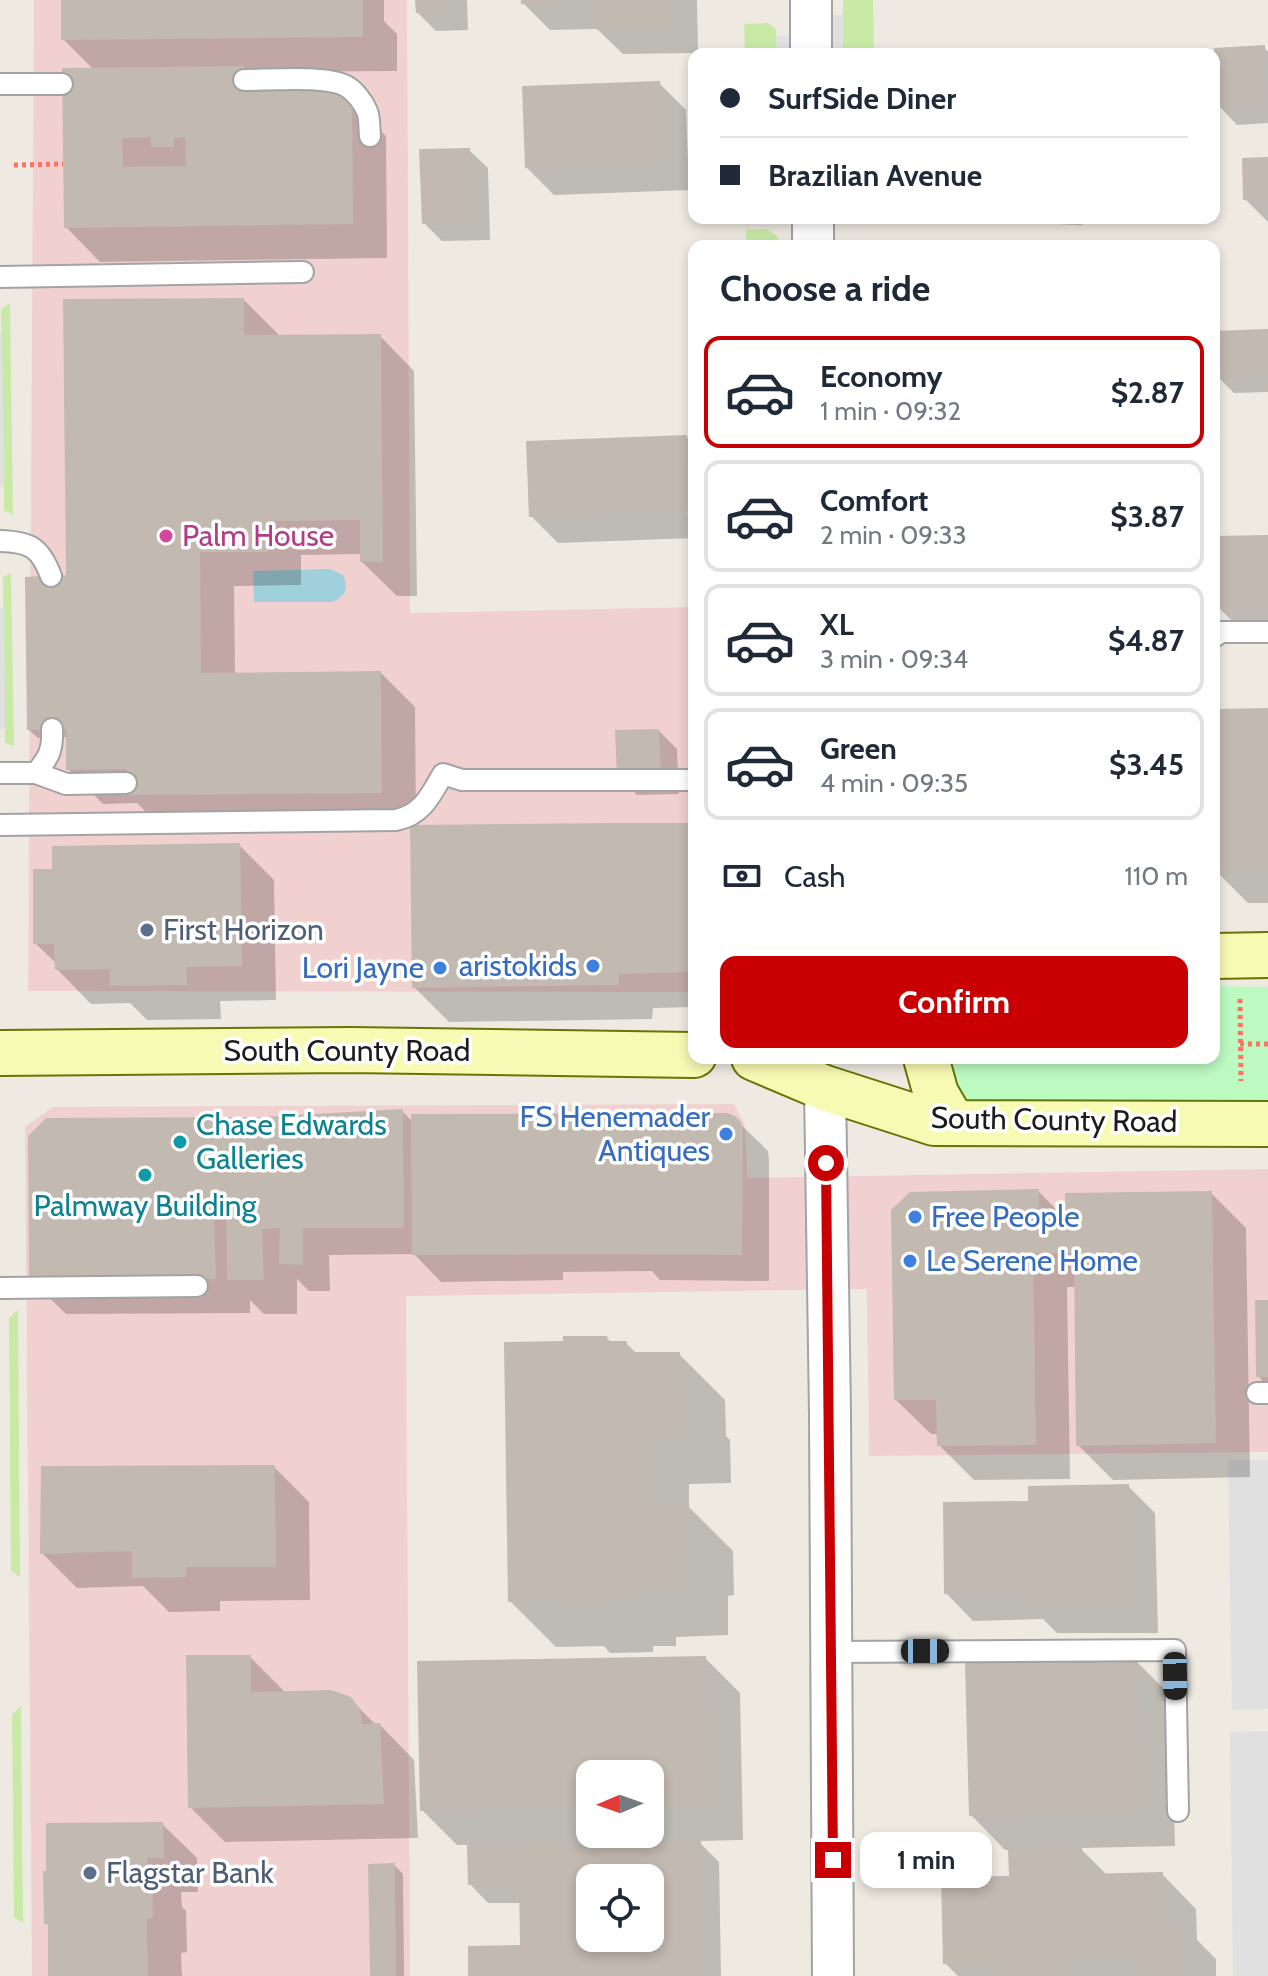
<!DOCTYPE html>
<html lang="en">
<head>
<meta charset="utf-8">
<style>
	:root { --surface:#fff; --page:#f6f6f7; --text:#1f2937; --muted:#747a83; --line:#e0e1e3; --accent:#c80002 }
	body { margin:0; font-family:Cabin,sans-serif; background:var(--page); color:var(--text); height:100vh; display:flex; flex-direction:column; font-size:30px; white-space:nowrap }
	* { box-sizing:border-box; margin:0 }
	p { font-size:26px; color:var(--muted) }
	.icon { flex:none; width:44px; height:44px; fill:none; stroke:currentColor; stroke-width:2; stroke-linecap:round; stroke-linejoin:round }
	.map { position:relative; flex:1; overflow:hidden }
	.sheet { position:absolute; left:688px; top:240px; width:532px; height:824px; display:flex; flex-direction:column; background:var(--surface); border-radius:16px; box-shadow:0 4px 12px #0003 }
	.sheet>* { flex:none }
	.guide { position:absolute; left:688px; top:48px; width:532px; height:176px; border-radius:16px; box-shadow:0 4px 12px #0003; display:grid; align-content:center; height:176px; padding:0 32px; background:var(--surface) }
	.needle { width:52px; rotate:268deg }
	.tools { position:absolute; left:576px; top:1760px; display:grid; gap:16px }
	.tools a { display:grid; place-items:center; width:88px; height:88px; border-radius:16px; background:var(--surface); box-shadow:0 4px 12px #0003; font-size:40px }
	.end { position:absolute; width:36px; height:36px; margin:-18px; border:10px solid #c80002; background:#fff; box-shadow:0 0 0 4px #fff }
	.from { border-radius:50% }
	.bubble { position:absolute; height:56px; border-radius:16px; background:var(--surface); box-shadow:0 4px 12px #0003; font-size:26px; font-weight:700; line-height:56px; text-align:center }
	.car { position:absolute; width:24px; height:48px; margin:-24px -12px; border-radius:10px; box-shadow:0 0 6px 2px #0007; background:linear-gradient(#222 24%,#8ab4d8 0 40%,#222 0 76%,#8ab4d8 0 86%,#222 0) }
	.guide b { display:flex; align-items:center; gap:28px; height:76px; font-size:30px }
	.guide b+b { border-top:2px solid var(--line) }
	.guide i { width:20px; height:20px; background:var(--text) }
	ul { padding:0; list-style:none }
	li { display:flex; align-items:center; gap:24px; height:112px; margin:0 16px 12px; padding:0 16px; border:4px solid var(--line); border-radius:16px }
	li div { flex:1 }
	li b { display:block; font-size:30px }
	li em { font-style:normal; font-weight:700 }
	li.selected { border-color:var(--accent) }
	li>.icon { width:72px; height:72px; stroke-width:1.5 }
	h2 { padding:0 32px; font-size:36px; line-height:96px }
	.pay { display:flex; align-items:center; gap:20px; height:88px; padding:0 32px; font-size:30px }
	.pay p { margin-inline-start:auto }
	.action { display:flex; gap:16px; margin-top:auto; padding:16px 32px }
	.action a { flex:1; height:92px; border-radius:16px; background:var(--accent); color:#fff; font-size:32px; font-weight:700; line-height:92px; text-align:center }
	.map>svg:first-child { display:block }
	.commercial { fill:#f0d1d0 }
	.grass { fill:#c8eaa6 }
	.park { fill:#bcfac1 }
	.parking { fill:#e0e0e0 }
	.water { fill:#a1d0dd }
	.shadow { fill:#0003; fill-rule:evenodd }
	.building { fill:#c2b9b1; fill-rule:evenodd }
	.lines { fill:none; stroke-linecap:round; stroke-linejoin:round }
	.lane-casing { stroke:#a3a3a3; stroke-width:24 }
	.street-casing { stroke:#a3a3a3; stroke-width:44 }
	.secondary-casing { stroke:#687403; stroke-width:48 }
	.path { stroke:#fc7364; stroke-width:5; stroke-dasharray:4 4; stroke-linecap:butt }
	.lane { stroke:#fff; stroke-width:20 }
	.street { stroke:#fff; stroke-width:40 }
	.secondary { stroke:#f7fab3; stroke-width:44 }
	.route { stroke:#c80002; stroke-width:10 }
	.hotel-dot { fill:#d1479c; stroke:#fff; stroke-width:3 }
	.service-dot { fill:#5c6f8a; stroke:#fff; stroke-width:3 }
	.shop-dot { fill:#3f7fe0; stroke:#fff; stroke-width:3 }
	.culture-dot { fill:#0f9aa8; stroke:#fff; stroke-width:3 }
	.labels { text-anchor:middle; stroke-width:7; stroke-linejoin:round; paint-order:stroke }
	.hotel-label { font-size:30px; fill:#b23c85; stroke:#fff; text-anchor:start }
	.service-label { font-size:30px; fill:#4e5e75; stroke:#fff; text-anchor:start }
	.shop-label { font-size:30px; fill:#366cbe; stroke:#fff; text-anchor:end }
	.street-label { font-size:30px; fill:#1c1c1c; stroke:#fff }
	.culture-label { font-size:30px; fill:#0d838f; stroke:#fff; text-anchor:start }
</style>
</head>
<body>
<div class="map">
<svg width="1268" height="1976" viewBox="0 0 1268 1976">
	<rect width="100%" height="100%" fill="#eeeae2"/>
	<!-- commercial -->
	<g class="commercial">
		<polygon points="34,0 407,0 410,613 694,607 694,992 28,991"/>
		<polygon points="734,1104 745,1125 747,1178 1268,1169 1268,1452 869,1456 867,1289 406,1296 410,1976 32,1976 25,1127 53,1107"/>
	</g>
	<!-- grass -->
	<g class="grass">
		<polygon points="843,0 873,0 874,54 843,54"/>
		<polygon points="768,23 776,29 777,54 745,54 744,24"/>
		<polygon points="767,229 778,237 778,246 746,246 746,230"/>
		<polygon points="10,303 13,515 4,510 4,486 1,309"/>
		<polygon points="11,573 14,746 5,743 3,577"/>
		<polygon points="18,1309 20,1577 11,1571 9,1318"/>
		<polygon points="21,1706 23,1923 14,1917 12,1715"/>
	</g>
	<!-- park -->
	<polygon class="park" points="1214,986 1268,987 1268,1101 982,1103 964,1101 957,1095 948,1058 1214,1058"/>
	<!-- parking -->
	<g class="parking">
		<rect x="827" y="15" width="16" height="39"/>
		<polygon points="776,36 790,36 790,54 777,54"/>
		<polygon points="0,333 2,333 4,486 0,486"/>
		<polygon points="0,608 4,608 5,729 0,729"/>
		<polygon points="1228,1460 1268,1460 1268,1709 1232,1710"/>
		<polygon points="1268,1731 1268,1976 1233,1976 1230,1732"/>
	</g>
	<!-- water -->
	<path class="water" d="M 330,569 L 343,575 C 349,589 345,596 333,602 L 254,602 L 253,571 Z"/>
	<!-- shadow -->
	<g class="shadow">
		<polygon points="77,0 384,0 384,21 397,34 397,71 248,72 267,91 340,91 386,136 387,258 100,262 66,227 93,69 63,39"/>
		<polygon points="417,0 467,0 468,30 436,31 418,13"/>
		<polygon points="523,0 697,0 698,53 623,54 597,29 550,30 523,3"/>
		<polygon points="1264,47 1268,52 1268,123 1237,125 1219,106"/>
		<polygon points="659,83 686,110 689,190 554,195 527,168"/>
		<polygon points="469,150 488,168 490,240 442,241 424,223"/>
		<polygon points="1268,159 1268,222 1245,199"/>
		<polygon points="1023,218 1083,218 1082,225 1028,223"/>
		<polygon points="244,300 278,334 278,337 380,336 414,371 417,596 397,596 362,562 362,554 301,555 301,585 234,586 235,674 381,673 415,707 416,827 694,826 694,1007 653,1008 652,1019 449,1022 414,987 412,827 163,829 137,803 103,804 68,769 68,737 38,738 29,730 67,577"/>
		<polygon points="1268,331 1268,392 1234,393 1216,375"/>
		<path d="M 686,437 L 694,445 L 694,538 L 558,543 L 531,516 ZM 686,463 L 690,463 L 692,521 L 688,521 Z"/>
		<polygon points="1268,537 1268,635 1246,635 1219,608"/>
		<polygon points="1268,710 1268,903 1248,903 1214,869 1214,711"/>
		<polygon points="659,731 677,749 679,794 637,795 619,777"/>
		<polygon points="239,845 274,880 276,1000 220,1001 221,1019 147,1020 130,1003 91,1004 57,969 57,964 35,943"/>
		<polygon points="402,1111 413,1122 734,1118 768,1151 769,1160 769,1281 660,1280 652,1271 563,1272 563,1280 441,1282 414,1254 329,1255 330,1291 309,1291 297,1279 297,1314 264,1314 250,1300 250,1313 66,1314 31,1280 261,1119"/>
		<polygon points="1038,1191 1067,1220 1211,1193 1246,1228 1250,1477 1113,1480 1078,1445 1076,1287 1067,1287 1070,1479 974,1480 939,1445 939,1434 931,1434 896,1400"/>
		<polygon points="1268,1302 1268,1387 1258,1376"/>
		<polygon points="607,1338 612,1343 626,1343 637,1354 679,1354 725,1400 726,1436 730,1440 731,1483 689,1484 689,1507 733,1551 734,1595 728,1596 728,1635 676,1637 676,1646 653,1646 653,1652 610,1653 604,1646 556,1647 510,1601 565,1343"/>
		<polygon points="274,1467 309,1502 310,1600 220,1601 220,1611 169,1612 143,1586 77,1588 42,1553"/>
		<polygon points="1128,1486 1155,1513 1158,1633 1057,1633 1043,1619 973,1621 946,1593 1030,1503"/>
		<polygon points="250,1657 286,1693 350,1699 376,1725 380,1725 414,1760 418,1838 225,1842 190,1807"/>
		<path d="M 705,1658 L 740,1693 L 743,1840 L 698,1841 L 719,1862 L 721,1976 L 470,1976 L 522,1947 L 521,1903 L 488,1903 L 470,1884 L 469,1845 L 457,1845 L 422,1810 ZM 590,1774 L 650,1774 L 650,1834 L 590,1834 ZM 590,1878 L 650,1878 L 650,1947 L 594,1948 L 594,1938 L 590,1938 Z"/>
		<polygon points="1136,1661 1171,1696 1175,1846 1080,1848 1107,1875 1162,1874 1196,1909 1197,1940 1216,1959 1216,1976 958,1976 945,1963 1011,1878 1010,1850 1005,1850 971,1815"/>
		<polygon points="162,1824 197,1858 198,1892 181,1892 182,1907 186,1911 187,1952 181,1953 182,1976 50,1976 50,1927 46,1923"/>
		<polygon points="394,1865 403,1874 404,1976 372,1976"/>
	</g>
	<!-- building -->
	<g class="building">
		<polygon points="61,0 363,0 363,37 61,40"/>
		<polygon points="415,0 450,0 450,12 416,13"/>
		<polygon points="521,0 561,0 561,3 521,4"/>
		<polygon points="593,0 672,0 672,27 594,28"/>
		<polygon points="1265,45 1267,105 1217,107 1214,48"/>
		<polygon points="969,48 1063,51 1062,54 969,54"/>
		<path d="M 244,66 L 245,90 L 341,89 L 352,99 L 353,224 L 64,228 L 62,68 ZM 151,137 L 151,147 L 174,147 L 174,138 L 185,137 L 186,166 L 123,167 L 122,138 Z"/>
		<polygon points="660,81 663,164 525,168 522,86"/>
		<polygon points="470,148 473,222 422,224 419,149"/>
		<polygon points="1268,157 1268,200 1243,200 1242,158"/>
		<polygon points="244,298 244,335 381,334 383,562 360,562 360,520 267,521 268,552 200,552 201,673 381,671 382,793 126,795 126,769 66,770 66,729 27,730 25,577 66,575 63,299"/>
		<polygon points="1268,329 1268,374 1214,376 1214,331"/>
		<polygon points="687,435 690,511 529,517 526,441"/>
		<polygon points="1268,535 1268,608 1217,609 1215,536"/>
		<polygon points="1268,708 1268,869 1214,869 1214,709"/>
		<polygon points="659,729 661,776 617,777 615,730"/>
		<polygon points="615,823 694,823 694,972 619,974 618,985 412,988 410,825"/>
		<polygon points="240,843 242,966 186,967 187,985 110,986 110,969 55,970 54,944 33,944 33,869 52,869 52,846"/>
		<polygon points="403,1109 404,1228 303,1228 303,1265 279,1264 280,1228 262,1229 264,1280 227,1280 226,1214 214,1215 216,1279 29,1280 28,1136 46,1118 261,1117"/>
		<polygon points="727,1113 735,1116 741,1122 743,1131 742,1255 583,1254 412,1255 411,1114"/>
		<polygon points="1039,1189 1039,1217 1065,1217 1065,1193 1212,1191 1216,1443 1076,1446 1074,1253 1033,1253 1036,1445 937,1446 936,1400 894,1400 891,1210 910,1192"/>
		<polygon points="1255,1300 1268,1300 1268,1377 1256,1377"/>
		<polygon points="563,1336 607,1336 608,1341 627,1341 626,1352 680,1352 681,1392 685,1392 686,1438 643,1438 644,1503 687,1502 688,1550 683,1550 683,1590 631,1591 630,1600 608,1600 608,1606 561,1607 562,1601 508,1602 504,1342 563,1341"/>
		<polygon points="275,1465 276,1567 186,1567 186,1577 132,1578 132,1551 40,1554 41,1466"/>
		<polygon points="1129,1484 1131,1606 1028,1607 1028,1593 944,1594 943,1502 1028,1501 1028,1486"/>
		<polygon points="186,1655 251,1655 251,1692 331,1690 351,1697 360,1709 362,1724 380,1723 384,1804 188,1808"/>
		<polygon points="706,1656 709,1806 650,1807 650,1774 590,1774 590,1808 420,1811 417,1661"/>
		<polygon points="1137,1659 1141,1812 969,1816 965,1663"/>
		<polygon points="163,1822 164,1858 147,1858 148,1874 152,1874 153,1918 147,1919 148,1976 48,1976 48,1924 44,1924 43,1871 46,1871 46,1823"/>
		<path d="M 701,1841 L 704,1976 L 468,1976 L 468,1946 L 520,1945 L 519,1885 L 468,1885 L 467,1845 ZM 590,1878 L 650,1878 L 650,1938 L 648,1938 L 648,1945 L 577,1946 L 576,1883 L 590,1883 Z"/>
		<polygon points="1082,1847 1083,1874 1163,1872 1164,1923 1182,1923 1183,1976 1139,1976 1138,1957 1061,1958 1062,1976 1004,1976 1004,1963 943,1964 941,1877 1009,1876 1008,1849"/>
		<polygon points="395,1863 396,1976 370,1976 368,1864"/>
	</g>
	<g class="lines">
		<defs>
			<g id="lane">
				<path d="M 244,80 C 268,80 327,75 346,86 C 355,91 363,102 367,111 C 370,118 369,128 370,136"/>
				<polyline points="0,84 62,84"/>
				<polyline points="0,277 303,272"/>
				<path d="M 0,541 C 30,542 40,547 51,576"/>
				<polyline points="1214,637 1221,632 1268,632"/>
				<polyline points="0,773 36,773 66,784 126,783"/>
				<path d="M 36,773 C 49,757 53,750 52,729"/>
				<path d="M 0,825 L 396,820 C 422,815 431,795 443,774 L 462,780 L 694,780"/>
				<polyline points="0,1288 197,1286"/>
				<polyline points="1257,1393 1268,1393"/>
				<polyline points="831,1652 1175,1650 1178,1811"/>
			</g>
			<g id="street">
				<polyline points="811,0 811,54"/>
				<polyline points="813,218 813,246"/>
				<polyline points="825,1088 830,1414 833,1976"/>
			</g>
			<g id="secondary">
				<polyline points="1214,956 1268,955"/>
				<polyline points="0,1053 351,1050 694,1055"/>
				<polyline points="754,1058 825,1088 934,1123 1268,1124"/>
				<polyline points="926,1058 936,1094 953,1123"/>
			</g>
		</defs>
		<!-- lane casing -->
		<use href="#lane" class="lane-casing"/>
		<!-- street casing -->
		<use href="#street" class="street-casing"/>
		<!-- secondary casing -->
		<use href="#secondary" class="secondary-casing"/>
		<!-- path -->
		<g class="path">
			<polyline points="14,165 63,164"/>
			<polyline points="1240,999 1241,1081"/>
			<polyline points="1240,1044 1268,1044"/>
		</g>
		<!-- lane -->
		<use href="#lane" class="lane"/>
		<!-- street -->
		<use href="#street" class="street"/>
		<!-- secondary -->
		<use href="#secondary" class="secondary"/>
	</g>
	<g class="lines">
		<!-- route -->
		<polyline class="route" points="826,1163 833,1860"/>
	</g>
	<!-- markers -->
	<circle class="hotel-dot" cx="166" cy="536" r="8"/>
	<g class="service-dot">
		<circle cx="147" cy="930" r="8"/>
		<circle cx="90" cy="1873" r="8"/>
	</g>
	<g class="shop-dot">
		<circle cx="593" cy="966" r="8"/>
		<circle cx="440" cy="968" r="8"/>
		<circle cx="726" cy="1134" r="8"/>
		<circle cx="915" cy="1217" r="8"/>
		<circle cx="910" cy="1261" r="8"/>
	</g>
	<g class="culture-dot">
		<circle cx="180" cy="1142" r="8"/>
		<circle cx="145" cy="1175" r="8"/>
	</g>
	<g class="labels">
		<!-- hotel labels -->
		<g class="hotel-label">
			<text x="182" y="546">Palm House</text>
		</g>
		<!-- service labels -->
		<g class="service-label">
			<text x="163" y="940">First Horizon</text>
			<text x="106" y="1883">Flagstar Bank</text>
		</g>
		<!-- shop labels -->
		<g class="shop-label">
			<text x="577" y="976">aristokids</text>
			<text x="424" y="978">Lori Jayne</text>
			<text x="710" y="1127">FS Henemader<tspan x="710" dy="34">Antiques</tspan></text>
			<text x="931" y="1227" text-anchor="start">Free People</text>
			<text x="926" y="1271" text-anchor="start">Le Serene Home</text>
		</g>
		<!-- street labels -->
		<g class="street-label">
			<text x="347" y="1061">South County Road</text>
			<text transform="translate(1054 1120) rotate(1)" y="10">South County Road</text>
		</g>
		<!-- culture labels -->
		<g class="culture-label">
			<text x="196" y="1135">Chase Edwards<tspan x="196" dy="34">Galleries</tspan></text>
			<text x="145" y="1216" text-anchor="middle">Palmway Building</text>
		</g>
	</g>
</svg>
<div class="tools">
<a><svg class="needle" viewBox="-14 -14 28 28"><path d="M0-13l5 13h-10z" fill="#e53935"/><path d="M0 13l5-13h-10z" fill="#747a83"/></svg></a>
<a><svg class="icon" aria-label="locate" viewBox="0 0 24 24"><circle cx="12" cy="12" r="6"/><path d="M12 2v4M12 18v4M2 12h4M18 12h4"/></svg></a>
</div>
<i class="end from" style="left:826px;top:1163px"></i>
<i class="end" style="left:833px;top:1860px"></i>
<div class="bubble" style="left:860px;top:1832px;width:132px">1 min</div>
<i class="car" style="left:925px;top:1651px;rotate:90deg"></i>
<i class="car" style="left:1175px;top:1676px;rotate:179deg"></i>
<div class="guide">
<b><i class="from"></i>SurfSide Diner</b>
<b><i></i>Brazilian Avenue</b>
</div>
<section class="sheet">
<h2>Choose a ride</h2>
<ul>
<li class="selected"><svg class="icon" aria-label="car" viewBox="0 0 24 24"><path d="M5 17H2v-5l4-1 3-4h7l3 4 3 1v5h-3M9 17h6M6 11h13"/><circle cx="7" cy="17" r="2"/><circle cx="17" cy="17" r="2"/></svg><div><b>Economy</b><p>1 min · 09:32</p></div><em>$2.87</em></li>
<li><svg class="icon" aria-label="car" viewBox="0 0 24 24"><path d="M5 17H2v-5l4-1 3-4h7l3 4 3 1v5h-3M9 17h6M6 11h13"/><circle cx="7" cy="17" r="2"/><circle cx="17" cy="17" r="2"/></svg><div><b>Comfort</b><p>2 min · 09:33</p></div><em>$3.87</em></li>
<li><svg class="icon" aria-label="car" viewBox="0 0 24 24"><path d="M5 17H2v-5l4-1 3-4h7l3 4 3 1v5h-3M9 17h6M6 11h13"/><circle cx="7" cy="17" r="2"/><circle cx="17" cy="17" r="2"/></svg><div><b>XL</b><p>3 min · 09:34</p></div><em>$4.87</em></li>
<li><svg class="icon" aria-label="car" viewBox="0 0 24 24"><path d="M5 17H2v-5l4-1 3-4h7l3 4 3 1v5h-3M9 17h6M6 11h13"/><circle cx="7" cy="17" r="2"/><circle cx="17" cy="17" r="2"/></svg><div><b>Green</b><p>4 min · 09:35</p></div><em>$3.45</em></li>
</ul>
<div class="pay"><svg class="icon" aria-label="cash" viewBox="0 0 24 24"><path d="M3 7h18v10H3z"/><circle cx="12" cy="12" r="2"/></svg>Cash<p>110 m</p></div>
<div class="action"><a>Confirm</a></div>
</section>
</div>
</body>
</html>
